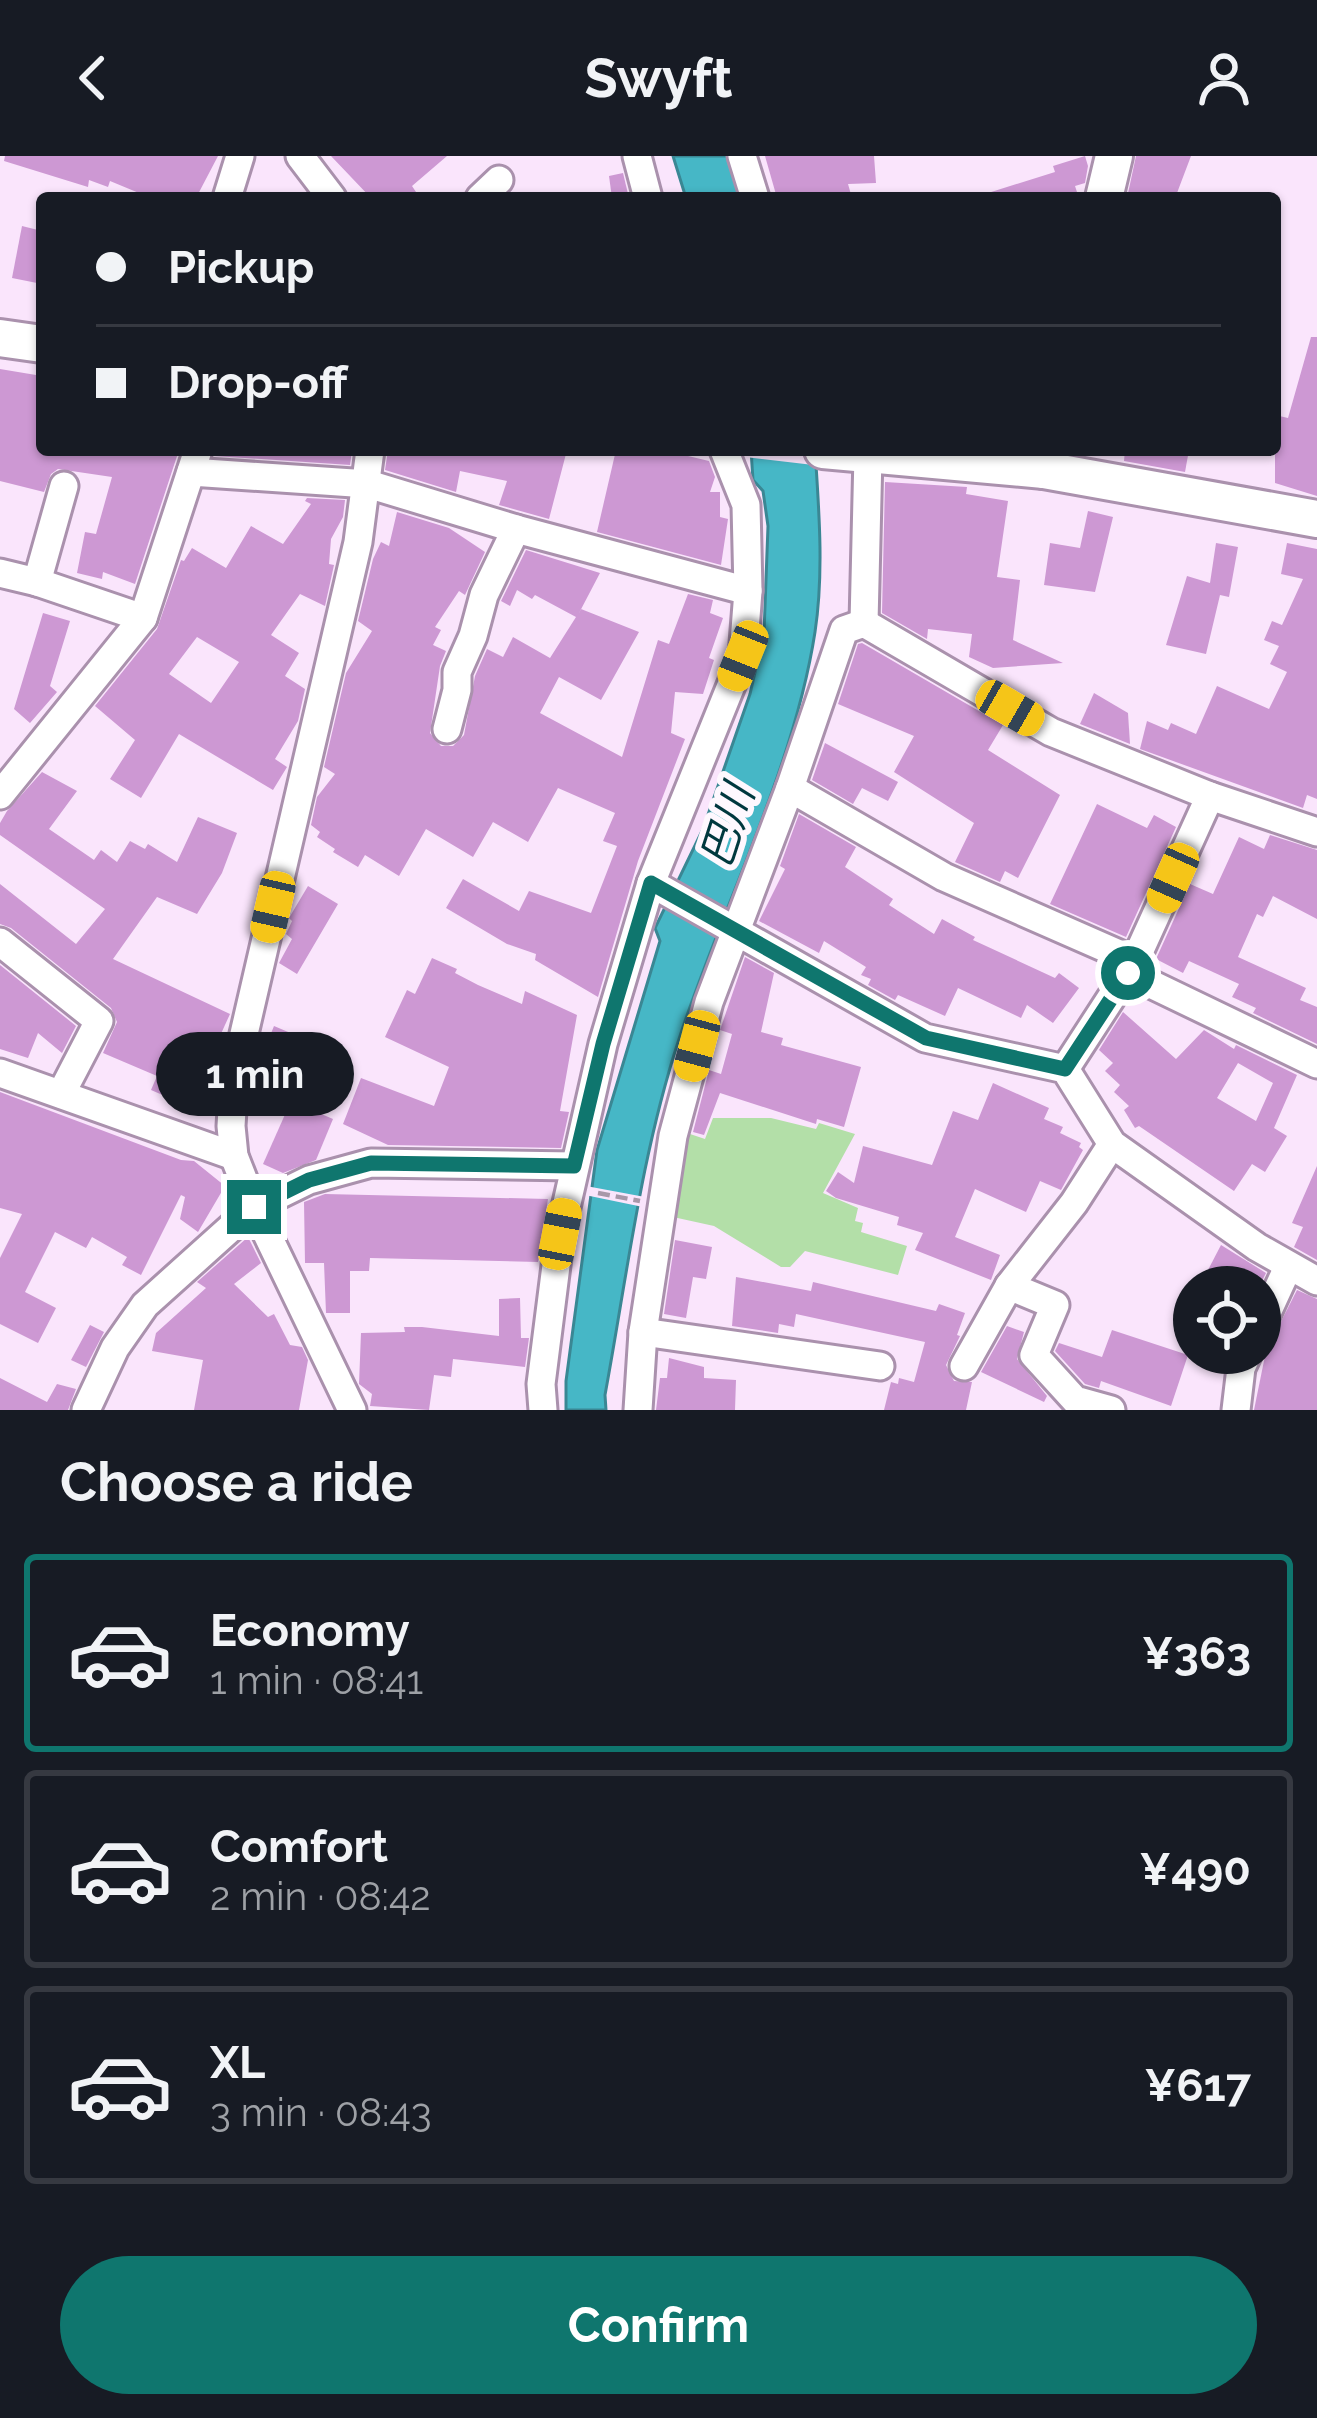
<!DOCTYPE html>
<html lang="en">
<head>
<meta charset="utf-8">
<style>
	:root { --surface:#171b24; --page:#20242c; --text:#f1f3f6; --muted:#9ea1a6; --line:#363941; --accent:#0f766e }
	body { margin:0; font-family:Raleway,"Noto Sans JP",sans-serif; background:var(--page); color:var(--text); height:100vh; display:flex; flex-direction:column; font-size:45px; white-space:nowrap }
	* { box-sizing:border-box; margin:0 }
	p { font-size:39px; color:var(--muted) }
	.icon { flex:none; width:66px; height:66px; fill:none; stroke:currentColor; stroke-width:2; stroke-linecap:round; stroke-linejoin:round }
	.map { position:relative; height:1254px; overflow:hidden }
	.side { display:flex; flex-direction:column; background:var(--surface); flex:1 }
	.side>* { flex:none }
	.guide { position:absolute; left:36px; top:36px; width:1245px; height:264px; border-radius:12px; box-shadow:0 3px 9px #0004; display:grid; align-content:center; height:264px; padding:0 60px; background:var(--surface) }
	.buttons { position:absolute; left:1173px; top:1110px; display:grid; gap:24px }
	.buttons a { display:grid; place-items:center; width:108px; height:108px; border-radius:50%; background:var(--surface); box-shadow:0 3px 9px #0004; font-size:60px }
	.end { position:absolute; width:54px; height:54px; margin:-27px; border:15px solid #0f766e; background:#fff; box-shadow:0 0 0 6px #fff }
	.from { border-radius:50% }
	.bubble { position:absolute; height:84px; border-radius:42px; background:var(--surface); box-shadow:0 3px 9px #0004; font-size:39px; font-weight:700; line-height:84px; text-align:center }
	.car { position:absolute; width:36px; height:72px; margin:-36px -18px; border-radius:15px; box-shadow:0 0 9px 3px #0007; background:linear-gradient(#f5c518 24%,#345 0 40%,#f5c518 0 76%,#345 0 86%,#f5c518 0) }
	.guide b { display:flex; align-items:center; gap:42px; height:114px; font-size:45px }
	.guide b+b { border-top:3px solid var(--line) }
	.guide i { width:30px; height:30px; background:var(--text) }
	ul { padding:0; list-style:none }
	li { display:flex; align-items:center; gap:36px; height:198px; margin:0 24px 18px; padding:0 36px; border:6px solid var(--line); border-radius:12px }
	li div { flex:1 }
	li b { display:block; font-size:45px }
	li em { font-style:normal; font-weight:700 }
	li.selected { border-color:var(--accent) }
	li>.icon { width:108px; height:108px; stroke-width:1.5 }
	h2 { padding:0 60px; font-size:54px; line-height:144px }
	.action { display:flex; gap:24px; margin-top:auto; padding:24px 60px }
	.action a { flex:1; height:138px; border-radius:72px; background:var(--accent); color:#fff; font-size:48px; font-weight:700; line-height:138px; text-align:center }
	header { display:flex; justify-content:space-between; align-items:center; height:156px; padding:0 60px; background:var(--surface); font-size:54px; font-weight:700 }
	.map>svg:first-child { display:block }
	.green { fill:#b3dfa8 }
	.water { fill:#46b7c6; stroke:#3a8794; stroke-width:3 }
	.pier { fill:#fae5fc }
	.building { fill:#cd98d3; fill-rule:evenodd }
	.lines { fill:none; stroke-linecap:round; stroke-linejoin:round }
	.street-casing { stroke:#aa91ad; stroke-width:33 }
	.secondary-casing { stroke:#aa91ad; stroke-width:42 }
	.path { stroke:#a897a9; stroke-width:4.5; stroke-dasharray:12 6; stroke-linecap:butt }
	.street { stroke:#fff; stroke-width:27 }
	.secondary { stroke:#fff; stroke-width:36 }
	.route { stroke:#0f766e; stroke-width:15 }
	.labels { text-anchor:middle; stroke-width:12; stroke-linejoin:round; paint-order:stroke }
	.water-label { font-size:42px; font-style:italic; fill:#00383e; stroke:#fef8fe }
</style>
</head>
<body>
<header><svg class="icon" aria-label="back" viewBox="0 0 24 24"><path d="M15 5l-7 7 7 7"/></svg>Swyft<svg class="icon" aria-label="person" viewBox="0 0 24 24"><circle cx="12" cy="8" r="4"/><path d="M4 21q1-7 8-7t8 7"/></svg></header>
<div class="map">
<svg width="1317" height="1254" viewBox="0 0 1317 1254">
	<rect width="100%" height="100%" fill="#fae5fc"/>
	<!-- green -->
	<polygon class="green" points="713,962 771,962 816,973 819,967 855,978 823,1037 858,1052 855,1065 863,1067 861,1076 907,1090 898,1119 805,1095 790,1111 781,1111 714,1070 673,1061 681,975 705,983"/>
	<!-- water -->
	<g class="water">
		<polygon points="673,0 731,0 741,42 686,42"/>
		<path d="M 751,294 L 815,294 C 819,354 824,417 815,476 C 794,613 722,751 679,883 C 641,999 627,1120 605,1239 L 606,1254 L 566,1254 L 566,1225 L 597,994 L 660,785 L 655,772 L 703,673 L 750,538 L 764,477 L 768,370 L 763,335 L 753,324 Z"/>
	</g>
	<!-- pier -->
	<g class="pier">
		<polygon points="745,294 821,294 822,310 745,301"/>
		<polygon points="586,1030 645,1041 643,1051 585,1039"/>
	</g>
	<!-- building -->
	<g class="building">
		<polygon points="5,0 218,0 196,42 151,42 110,25 108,31 89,24 88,31 4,5"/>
		<polygon points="331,0 447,0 412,30 420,42 371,42"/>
		<polygon points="765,0 874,0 876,27 848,28 852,42 777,42"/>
		<polygon points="1085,0 1088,10 1085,27 1075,30 1079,42 989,42 988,37 1055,16 1053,10"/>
		<polygon points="1136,0 1191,0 1177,37 1172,37 1171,42 1127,42"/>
		<polygon points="623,17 629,42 612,42 609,20"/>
		<polygon points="22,70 42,75 42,128 12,122"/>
		<polygon points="1311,181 1317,181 1317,340 1275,327 1275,259 1288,262"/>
		<polygon points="0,213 42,220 42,294 179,294 135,428 103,416 102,423 77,417 85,376 96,378 112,321 58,313 51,318 44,336 0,325"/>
		<polygon points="216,294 352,294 350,309 215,300"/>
		<polygon points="388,294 567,294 549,363 499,349 507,325 460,315 456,336 385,314"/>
		<polygon points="616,294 663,294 709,305 715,321 710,336 720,336 720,361 728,363 721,409 597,376"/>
		<polygon points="1125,294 1189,294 1185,316 1124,305"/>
		<polygon points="885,326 967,331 966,338 1008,345 997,421 1020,424 1013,484 1063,507 993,512 969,501 972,478 928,473 927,483 882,457"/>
		<path d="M 307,342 L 345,344 L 343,361 L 331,383 L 329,408 L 334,409 L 325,450 L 300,438 L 271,479 L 299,497 L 285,520 L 305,533 L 298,565 L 275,603 L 287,611 L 273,634 L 179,578 L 141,642 L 110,623 L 135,584 L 95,550 L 157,473 L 181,404 L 184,405 L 192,392 L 226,412 L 251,370 L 283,388 L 311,348 L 305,345 ZM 197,481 L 239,506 L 211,547 L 169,518 Z"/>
		<polygon points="1088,355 1113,361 1095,436 1044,429 1050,387 1080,392"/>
		<polygon points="397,356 449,372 485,396 465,439 459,435 435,471 441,474 433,489 446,495 440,510 430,577 441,590 453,590 464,579 475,520 487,493 503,501 513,481 550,502 576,461 535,439 532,443 517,434 510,450 501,445 526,394 600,417 578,459 581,453 639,476 601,544 559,521 540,557 622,601 658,484 669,488 688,438 713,444 710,457 723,462 709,502 714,504 703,538 675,536 671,577 685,583 638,705 598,841 535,804 536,798 507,788 446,752 463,723 519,755 529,735 591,757 617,690 603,685 615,657 558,632 528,686 493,666 473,701 426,673 399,720 365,699 358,711 333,696 335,693 317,681 320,676 311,669 317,641 335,618 324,611 346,517 372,475 358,465 373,403 381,386 389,390"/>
		<polygon points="1216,387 1238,391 1229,441 1220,439 1206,498 1166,489 1187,420 1210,427"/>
		<polygon points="1287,387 1317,393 1317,643 1307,639 1303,652 1140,593 1147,565 1168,574 1171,567 1196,578 1217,530 1269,553 1287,516 1270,508 1279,490 1264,484 1272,465 1282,469 1303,423 1281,418"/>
		<polygon points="43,457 70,465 50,530 57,536 30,567 14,553"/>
		<polygon points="862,487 1003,569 988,594 1060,639 1018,722 1005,715 1000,726 955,706 974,667 894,616 914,580 838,548 858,488"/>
		<polygon points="1094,537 1128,557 1130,588 1080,568"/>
		<polygon points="825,587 898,626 888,645 862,632 853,648 812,624"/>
		<polygon points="42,616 77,635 49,673 94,704 101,694 117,706 130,685 145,693 148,688 177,706 198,661 237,677 222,717 197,758 157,741 113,803 230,858 188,950 151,934 157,920 103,897 117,866 111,852 11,772 0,768 0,728 76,788 105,753 0,679 0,667 7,655"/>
		<polygon points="1097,648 1147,672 1154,659 1176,671 1126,781 1050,748"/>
		<polygon points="799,658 856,691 845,711 893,743 889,749 934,778 942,763 975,781 973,784 1055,822 1059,817 1079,832 1053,867 1027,849 1021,862 958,832 945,860 898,839 895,844 868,829 871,823 861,819 866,811 824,785 819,797 759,765 785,713 780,710"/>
		<polygon points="1270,679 1317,694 1317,763 1273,740 1263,761 1257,758 1238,801 1306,832 1300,844 1317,851 1317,888 1253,857 1256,852 1232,841 1239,828 1189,805 1183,817 1156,803 1190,728 1213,738 1239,681 1264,693"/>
		<polygon points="308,730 338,748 297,818 279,807 292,783 286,778 292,765 289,762"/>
		<polygon points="745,801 774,817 761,876 783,882 781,889 861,911 844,971 817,963 816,968 720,937 704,979 693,976 709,914 721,918 732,878 720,874"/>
		<polygon points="432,802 457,813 455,817 478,829 522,848 525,835 577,859 560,955 569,956 561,992 388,989 343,968 361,922 434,950 449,911 385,881 407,834 415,838"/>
		<polygon points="0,809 76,870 62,897 38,877 28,902 0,893"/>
		<path d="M 1123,856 L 1176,903 L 1204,874 L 1234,893 L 1236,889 L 1297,919 L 1274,972 L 1287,980 L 1265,1016 L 1252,1008 L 1234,1035 L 1139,970 L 1135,972 L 1124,954 L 1129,950 L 1114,936 L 1120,929 L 1105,915 L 1113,907 L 1099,894 ZM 1238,907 L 1273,927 L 1256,965 L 1217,942 Z"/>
		<polygon points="274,870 300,881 296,893 301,895 253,960 250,948 265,910 259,907"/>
		<polygon points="993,927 1049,952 1044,963 1063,971 1060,977 1081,987 1079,991 1083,994 1061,1034 1040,1025 1026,1056 975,1033 955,1081 1000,1099 991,1124 915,1094 923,1077 897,1069 899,1061 836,1042 826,1035 838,1016 854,1027 863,990 932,1009 953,955 978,964"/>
		<polygon points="0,936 181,1004 194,1005 225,1030 198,1076 180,1063 185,1041 181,1039 141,1119 122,1109 127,1101 92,1081 86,1092 55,1076 25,1136 56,1152 38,1187 0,1168 0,1102 22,1058 0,1052"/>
		<polygon points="291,945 333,963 316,1004 283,1017 263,1008"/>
		<polygon points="1317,1010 1317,1104 1294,1091 1303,1071 1292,1067"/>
		<polygon points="325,1038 548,1043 538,1106 370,1102 369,1115 350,1115 350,1157 326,1157 324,1107 305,1107 304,1046"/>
		<polygon points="248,1081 261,1107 234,1128 268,1161 274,1158 290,1189 302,1191 308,1204 299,1254 194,1254 203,1204 152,1195 156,1177 206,1132 197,1126"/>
		<polygon points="675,1084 712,1091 706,1123 693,1121 686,1162 664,1158"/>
		<polygon points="1221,1089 1266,1117 1259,1131 1242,1131 1208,1114"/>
		<polygon points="736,1121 811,1135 813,1126 936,1155 939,1148 965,1157 957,1179 960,1180 946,1209 954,1225 972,1226 966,1254 884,1254 891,1226 898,1228 899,1222 914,1226 925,1186 796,1158 794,1171 779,1168 778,1177 732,1170"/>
		<polygon points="1297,1134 1317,1143 1317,1254 1254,1254 1266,1195"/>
		<polygon points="520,1142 521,1182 529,1182 525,1211 453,1203 451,1221 434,1219 429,1254 370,1250 372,1238 359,1228 361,1177 405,1176 404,1171 422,1171 499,1180 499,1143"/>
		<polygon points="90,1169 104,1176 86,1211 71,1204"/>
		<polygon points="1007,1170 1024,1176 1017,1203 1047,1240 1044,1246 981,1216"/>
		<polygon points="1112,1174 1188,1199 1171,1250 1101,1225 1099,1232 1085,1228 1055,1195 1059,1187 1102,1201"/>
		<polygon points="669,1202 704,1211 704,1222 736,1224 735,1254 656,1254 660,1222 667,1222"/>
		<polygon points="0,1222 47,1246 57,1228 76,1233 68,1254 0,1254"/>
	</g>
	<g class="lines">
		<defs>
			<g id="street">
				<polyline points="300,0 332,42"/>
				<polyline points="637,0 648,42"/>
				<polyline points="742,0 755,42"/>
				<polyline points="227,42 240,0"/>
				<polyline points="480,42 499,24"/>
				<polyline points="191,316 368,328 516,373 748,435"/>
				<polyline points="0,417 37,426 143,462"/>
				<polyline points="37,426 64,330"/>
				<polyline points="864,467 868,299"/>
				<polyline points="447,573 457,534 457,516 473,480 484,439 516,373"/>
				<polyline points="790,632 944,721 1135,805"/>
				<polyline points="0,639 143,462 198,294"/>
				<polyline points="651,727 925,882 1065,913 1112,988 1257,1091 1317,1125"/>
				<polyline points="0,786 99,865 61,938"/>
				<polyline points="1128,817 1317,908"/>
				<polyline points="1065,913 1135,805 1210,640"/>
				<polyline points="0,917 234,1000"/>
				<polyline points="1009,1130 1055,1149 1034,1199 1075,1244 1111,1254"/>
				<polyline points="1260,1172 1288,1111"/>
				<polyline points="643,1176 880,1210"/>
				<polyline points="964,1210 1009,1130 1074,1047 1112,988"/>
				<polyline points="86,1254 115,1192 145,1149 254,1051 309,1024 371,1007 574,1010"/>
				<polyline points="352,1254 254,1051 234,1000 231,970 234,921 358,386 370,294"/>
				<polyline points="543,1254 541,1228 560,1078 603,888 651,727 743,500 748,435 746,349 724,294"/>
				<polyline points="638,1254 643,1176 673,980 709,846 790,632 844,474 864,467 1051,576 1210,640 1317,676"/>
				<polyline points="1236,1254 1241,1212 1248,1197"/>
			</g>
			<g id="secondary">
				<polyline points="1104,42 1114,0"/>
				<polyline points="0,182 42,188"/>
				<polyline points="823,294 1044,314 1048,295"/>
				<polyline points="1044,314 1317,363"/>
			</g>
		</defs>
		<!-- street casing -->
		<use href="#street" class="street-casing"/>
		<!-- secondary casing -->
		<use href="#secondary" class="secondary-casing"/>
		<!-- path -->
		<polyline class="path" points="598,1037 640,1045"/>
		<!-- street -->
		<use href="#street" class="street"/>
		<!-- secondary -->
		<use href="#secondary" class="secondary"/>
	</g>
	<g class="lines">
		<!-- route -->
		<polyline class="route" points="254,1051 309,1024 371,1007 574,1010 603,888 651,727 926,882 1065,913 1128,817"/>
	</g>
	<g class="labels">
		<!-- water labels -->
		<g class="water-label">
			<text transform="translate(727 670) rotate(-72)" y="15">巴川</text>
		</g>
	</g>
</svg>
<div class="buttons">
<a><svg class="icon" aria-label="locate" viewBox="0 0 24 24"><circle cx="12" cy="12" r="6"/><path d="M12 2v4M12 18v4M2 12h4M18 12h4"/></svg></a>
</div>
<i class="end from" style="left:1128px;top:817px"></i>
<i class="end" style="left:254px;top:1051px"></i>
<div class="bubble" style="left:156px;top:876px;width:198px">1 min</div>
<i class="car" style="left:743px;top:500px;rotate:202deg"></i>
<i class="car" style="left:1010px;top:552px;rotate:120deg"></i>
<i class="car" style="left:1173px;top:722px;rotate:204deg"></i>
<i class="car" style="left:273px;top:751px;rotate:193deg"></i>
<i class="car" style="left:697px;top:890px;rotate:195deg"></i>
<i class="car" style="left:560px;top:1078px;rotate:11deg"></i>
<div class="guide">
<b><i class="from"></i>Pickup</b>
<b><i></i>Drop-off</b>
</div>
</div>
<section class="side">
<h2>Choose a ride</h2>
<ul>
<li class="selected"><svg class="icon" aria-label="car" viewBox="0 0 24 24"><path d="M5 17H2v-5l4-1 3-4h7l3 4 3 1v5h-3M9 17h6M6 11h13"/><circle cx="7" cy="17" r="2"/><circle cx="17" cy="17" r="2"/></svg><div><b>Economy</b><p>1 min · 08:41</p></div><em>¥363</em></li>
<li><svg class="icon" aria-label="car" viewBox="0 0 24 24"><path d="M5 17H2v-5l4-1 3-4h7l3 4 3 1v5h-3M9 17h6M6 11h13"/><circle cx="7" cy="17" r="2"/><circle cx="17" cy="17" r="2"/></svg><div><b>Comfort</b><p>2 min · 08:42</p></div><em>¥490</em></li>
<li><svg class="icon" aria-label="car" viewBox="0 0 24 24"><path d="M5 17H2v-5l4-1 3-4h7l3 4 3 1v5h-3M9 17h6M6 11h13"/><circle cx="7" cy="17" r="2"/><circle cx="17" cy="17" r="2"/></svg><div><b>XL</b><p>3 min · 08:43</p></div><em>¥617</em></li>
</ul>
<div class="action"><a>Confirm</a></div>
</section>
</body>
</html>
